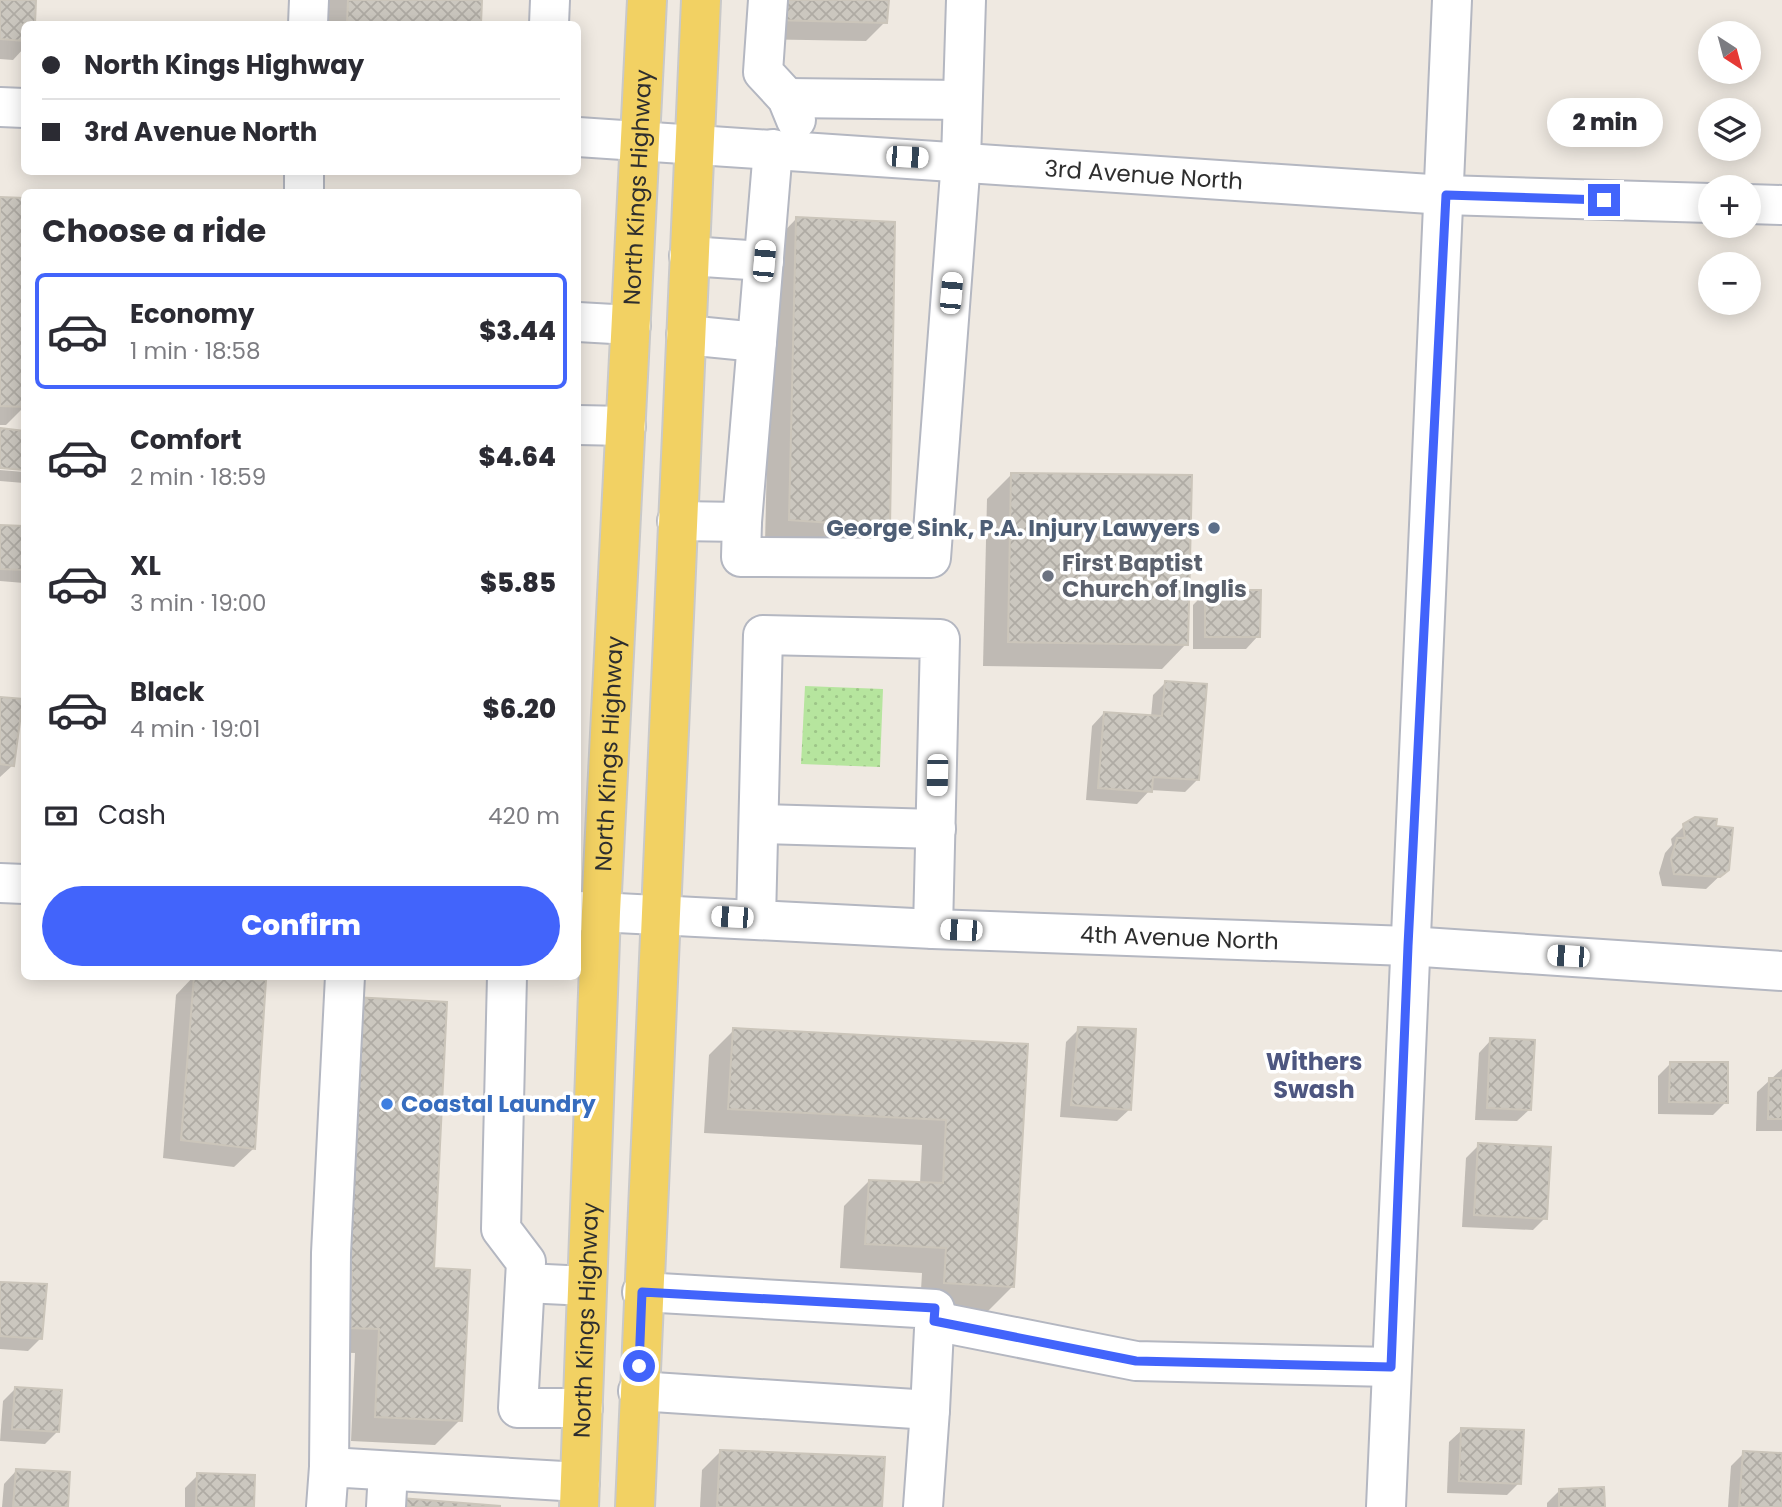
<!DOCTYPE html>
<html lang="en">
<head>
<meta charset="utf-8">
<style>
	:root { --surface:#fff; --page:#f7f7f7; --text:#2b2b33; --muted:#7c7c81; --line:#e1e1e2; --accent:#4264fb }
	body { margin:0; font-family:Poppins,sans-serif; background:var(--page); color:var(--text); height:100vh; display:flex; flex-direction:column; font-size:26px; white-space:nowrap }
	* { box-sizing:border-box; margin:0 }
	p { font-size:23px; color:var(--muted) }
	.icon { flex:none; width:38px; height:38px; fill:none; stroke:currentColor; stroke-width:2; stroke-linecap:round; stroke-linejoin:round }
	.map { position:relative; flex:1; overflow:hidden }
	.panel { position:absolute; left:21px; top:189px; width:560px; height:791px; display:flex; flex-direction:column; background:var(--surface); border-radius:10px; box-shadow:0 4px 18px #0003 }
	.panel>* { flex:none }
	.hud { position:absolute; left:21px; top:21px; width:560px; height:154px; border-radius:10px; box-shadow:0 4px 18px #0003; display:grid; align-content:center; height:154px; padding:0 21px; background:var(--surface) }
	.needle { width:46px; rotate:144deg }
	.tools { position:absolute; left:1698px; top:21px; display:grid; gap:14px }
	.tools a { display:grid; place-items:center; width:63px; height:63px; border-radius:50%; background:var(--surface); box-shadow:0 4px 18px #0003; font-size:35px }
	.end { position:absolute; width:32px; height:32px; margin:-16px; border:9px solid #4264fb; background:#fff; box-shadow:0 0 0 4px #fff }
	.from { border-radius:50% }
	.bubble { position:absolute; height:49px; border-radius:24px; background:var(--surface); box-shadow:0 4px 18px #0003; font-size:23px; font-weight:800; line-height:49px; text-align:center }
	.car { position:absolute; width:21px; height:42px; margin:-21px -10px; border-radius:9px; box-shadow:0 0 5px 2px #0007; background:linear-gradient(#fff 24%,#345 0 40%,#fff 0 76%,#345 0 86%,#fff 0) }
	.hud b { display:flex; align-items:center; gap:24px; height:66px; font-size:26px }
	.hud b+b { border-top:2px solid var(--line) }
	.hud i { width:18px; height:18px; background:var(--text) }
	ul { padding:0; list-style:none }
	li { display:flex; align-items:center; gap:21px; height:116px; margin:0 14px 10px; padding:0 7px; border:4px solid transparent; border-radius:10px }
	li div { flex:1 }
	li b { display:block; font-size:26px }
	li em { font-style:normal; font-weight:800 }
	li.selected { border-color:var(--accent) }
	li>.icon { width:63px; height:63px; stroke-width:1.5 }
	h2 { padding:0 21px; font-size:32px; line-height:84px }
	.pay { display:flex; align-items:center; gap:18px; height:77px; padding:0 21px; font-size:26px }
	.pay p { margin-inline-start:auto }
	.primary-button { display:flex; gap:14px; margin-top:auto; padding:14px 21px }
	.primary-button a { flex:1; height:80px; border-radius:42px; background:var(--accent); color:#fff; font-size:28px; font-weight:800; line-height:80px; text-align:center }
	.map>svg:first-child { display:block }
	.grass { fill:url(#grass-dots) }
	.shadow { fill:#0003 }
	.building { fill:url(#building-cross-hatch); stroke:#cbc5ba; stroke-width:2 }
	.lines { fill:none; stroke-linecap:round; stroke-linejoin:round }
	.minor-casing { stroke:#b4b7c1; stroke-width:42 }
	.major-casing { stroke:#c9c9c9; stroke-width:42 }
	.minor { stroke:#fff; stroke-width:38 }
	.major { stroke:#f2d163; stroke-width:38 }
	.route { stroke:#4264fb; stroke-width:9 }
	.service-dot { fill:#5c6f8a; stroke:#fff; stroke-width:2.5 }
	.worship-dot { fill:#6b7280; stroke:#fff; stroke-width:2.5 }
	.shop-dot { fill:#3f7fe0; stroke:#fff; stroke-width:2.5 }
	.labels { text-anchor:middle; stroke-width:7; stroke-linejoin:round; paint-order:stroke }
	.street-label { font-size:23px; fill:#2e2e2e; stroke:#fff }
	.service-label { font-size:23px; font-weight:bold; fill:#4e5e75; stroke:#fff; text-anchor:end }
	.worship-label { font-size:23px; font-weight:bold; fill:#5b616d; stroke:#fff; text-anchor:start }
	.shop-label { font-size:23px; font-weight:bold; fill:#366cbe; stroke:#fff; text-anchor:start }
	.neighbourhood-label { font-size:24px; font-weight:bold; fill:#4d5680; stroke:#fff }
</style>
</head>
<body>
<div class="map">
<svg width="1782" height="1507" viewBox="0 0 1782 1507">
	<defs>
		<pattern id="grass-dots" width="8" height="8" patternUnits="userSpaceOnUse" patternTransform="scale(1.75)"><rect width="8" height="8" fill="#b6e59e"/><path d="M2 2h.1M6 6h.1" fill="none" stroke="#9dc588" stroke-width="1.8" stroke-linecap="round"/></pattern>
		<pattern id="building-cross-hatch" width="8" height="8" patternUnits="userSpaceOnUse" patternTransform="scale(1.75)"><rect width="8" height="8" fill="#cbc7bf"/><path d="M0 0l8 8M0 8l8-8" fill="none" stroke="#afaba4"/></pattern>
	</defs>
	<rect width="100%" height="100%" fill="#efe9e1"/>
	<!-- grass -->
	<polygon class="grass" points="805,686 883,689 880,767 801,764"/>
	<!-- shadow -->
	<g class="shadow">
		<polygon points="0,0 35,0 33,24 24,24 24,48 13,60 0,59"/>
		<polygon points="325,0 480,0 479,24 324,24"/>
		<polygon points="757,0 887,0 885,22 866,41 755,39"/>
		<polygon points="0,199 24,200 24,407 6,425 0,425"/>
		<polygon points="796,219 888,526 863,551 765,544 772,244"/>
		<polygon points="0,470 24,472 24,483 0,481"/>
		<polygon points="1012,474 1186,644 1162,669 983,666 987,499"/>
		<polygon points="0,527 24,528 24,583 0,581"/>
		<polygon points="1206,592 1258,636 1246,649 1193,649 1193,605"/>
		<polygon points="1166,682 1197,780 1185,792 1150,790 1137,804 1086,800 1092,726 1104,713 1151,717 1153,695"/>
		<polygon points="0,698 13,765 0,777"/>
		<polygon points="1684,826 1714,828 1727,869 1706,889 1662,886 1659,873 1665,853 1672,845 1671,839"/>
		<polygon points="194,976 253,1149 234,1167 163,1158 176,995"/>
		<polygon points="328,1024 432,1270 460,1420 435,1445 351,1441 355,1353 324,1352"/>
		<polygon points="1079,1029 1130,1109 1117,1121 1060,1117 1066,1042"/>
		<polygon points="734,1030 1026,1046 1013,1286 988,1311 920,1307 922,1273 840,1268 844,1206 869,1181 920,1184 922,1145 704,1133 709,1055"/>
		<polygon points="1491,1040 1530,1109 1517,1121 1475,1120 1479,1053"/>
		<polygon points="1670,1064 1726,1102 1713,1115 1658,1114 1658,1076"/>
		<polygon points="1782,1069 1782,1131 1756,1131 1757,1092"/>
		<polygon points="1479,1145 1545,1218 1533,1230 1462,1227 1466,1158"/>
		<polygon points="0,1284 40,1339 28,1351 0,1349"/>
		<polygon points="15,1389 58,1431 45,1444 0,1441 3,1401"/>
		<polygon points="1462,1430 1519,1483 1507,1495 1447,1493 1449,1442"/>
		<polygon points="721,1451 880,1507 700,1507 702,1470"/>
		<polygon points="1744,1453 1782,1454 1782,1507 1728,1507 1731,1466"/>
		<polygon points="16,1471 66,1507 2,1507 4,1484"/>
		<polygon points="198,1475 252,1507 185,1507 185,1488"/>
		<polygon points="1560,1490 1603,1507 1547,1507 1547,1503"/>
	</g>
	<!-- building -->
	<g class="building">
		<polygon points="0,0 36,0 35,24 24,24 24,41 0,39"/>
		<polygon points="348,0 482,0 481,24 347,24"/>
		<polygon points="774,0 889,0 887,23 773,20"/>
		<polygon points="0,197 24,198 24,407 0,406"/>
		<polygon points="796,217 895,222 890,527 789,520"/>
		<polygon points="0,428 24,431 24,470 0,468"/>
		<polygon points="1011,473 1192,475 1188,645 1008,642"/>
		<polygon points="0,525 24,526 24,570 0,569"/>
		<polygon points="1205,590 1261,590 1260,637 1205,637"/>
		<polygon points="1165,681 1207,684 1199,780 1153,777 1152,792 1098,788 1104,712 1162,716"/>
		<polygon points="0,697 23,699 14,766 0,764"/>
		<polygon points="1695,817 1717,819 1716,826 1733,828 1729,870 1720,877 1674,874 1671,859 1677,838 1685,838 1683,824"/>
		<polygon points="194,976 266,980 255,1149 181,1140"/>
		<polygon points="352,997 447,1002 434,1268 470,1270 462,1421 375,1417 379,1329 349,1328 352,1272 338,1272"/>
		<polygon points="1078,1027 1136,1029 1131,1110 1071,1105"/>
		<polygon points="733,1028 1028,1044 1014,1287 944,1283 946,1248 865,1244 869,1180 943,1183 946,1120 728,1109"/>
		<polygon points="1490,1038 1535,1040 1531,1110 1487,1108"/>
		<polygon points="1670,1062 1728,1062 1728,1103 1669,1102"/>
		<polygon points="1769,1078 1782,1078 1782,1119 1768,1119"/>
		<polygon points="1478,1143 1551,1147 1547,1219 1474,1215"/>
		<polygon points="0,1282 47,1284 42,1339 0,1336"/>
		<polygon points="15,1387 62,1390 59,1432 12,1429"/>
		<polygon points="1461,1428 1524,1430 1521,1484 1459,1481"/>
		<polygon points="720,1450 885,1457 882,1507 717,1507"/>
		<polygon points="1743,1451 1782,1453 1782,1507 1739,1507"/>
		<polygon points="16,1469 70,1472 68,1507 13,1507"/>
		<polygon points="197,1473 255,1475 254,1507 196,1507"/>
		<polygon points="1604,1487 1605,1507 1559,1507 1559,1489"/>
		<polygon points="400,1498 500,1506 500,1507 399,1507"/>
	</g>
	<g class="lines">
		<defs>
			<g id="minor">
				<polyline points="768,0 763,72 787,98 796,120"/>
				<polyline points="308,24 309,0"/>
				<polyline points="549,24 550,0"/>
				<polyline points="787,98 962,100"/>
				<polyline points="0,107 24,108"/>
				<path id="s1" d="M 578,137 L 1445,195 L 1710,203"/>
				<polyline points="304,172 304,192"/>
				<polyline points="1748,204 1782,205"/>
				<polyline points="689,256 764,261"/>
				<polyline points="578,322 631,325"/>
				<polyline points="686,335 757,342"/>
				<polyline points="578,425 626,426"/>
				<polyline points="677,521 742,522 741,557 931,558 961,160 966,0"/>
				<polyline points="742,522 773,149"/>
				<polyline points="759,824 936,829"/>
				<polyline points="0,883 24,884"/>
				<path id="s2" d="M 578,911 L 933,929 L 1408,946 L 1782,971"/>
				<polyline points="756,919 763,635 940,639 933,929"/>
				<polyline points="507,976 501,1229 526,1262 518,1408 583,1408"/>
				<polyline points="525,1283 587,1286"/>
				<polyline points="642,1292 935,1309 930,1410"/>
				<polyline points="934,1321 1136,1361 1391,1367"/>
				<polyline points="638,1391 930,1410 923,1507"/>
				<polyline points="329,1467 331,1253 345,976"/>
				<polyline points="326,1507 329,1467 580,1482"/>
				<polyline points="386,1507 388,1471"/>
				<polyline points="1386,1507 1452,0"/>
			</g>
			<g id="major">
				<path id="s3" d="M 579,1507 L 601,912 L 647,0"/>
				<polyline points="635,1507 701,0"/>
			</g>
		</defs>
		<!-- minor casing -->
		<use href="#minor" class="minor-casing"/>
		<!-- major casing -->
		<use href="#major" class="major-casing"/>
		<!-- minor -->
		<use href="#minor" class="minor"/>
		<!-- major -->
		<use href="#major" class="major"/>
	</g>
	<g class="lines">
		<!-- route -->
		<polyline class="route" points="639,1366 642,1292 935,1308 934,1321 1136,1361 1391,1367 1408,946 1446,195 1604,200"/>
	</g>
	<!-- markers -->
	<circle class="service-dot" cx="1214" cy="528" r="7"/>
	<circle class="worship-dot" cx="1048" cy="576" r="7"/>
	<circle class="shop-dot" cx="387" cy="1104" r="7"/>
	<g class="labels">
		<!-- street labels -->
		<g class="street-label">
			<text dy="8" stroke="none"><textPath href="#s1" startOffset="567">3rd Avenue North</textPath></text>
			<text dy="8" stroke="none"><textPath href="#s3" startOffset="1321">North Kings Highway</textPath></text>
			<text dy="8" stroke="none"><textPath href="#s3" startOffset="754">North Kings Highway</textPath></text>
			<text dy="8" stroke="none"><textPath href="#s2" startOffset="602">4th Avenue North</textPath></text>
			<text dy="8" stroke="none"><textPath href="#s3" startOffset="187">North Kings Highway</textPath></text>
		</g>
		<!-- service labels -->
		<g class="service-label">
			<text x="1200" y="536">George Sink, P.A. Injury Lawyers</text>
		</g>
		<!-- worship labels -->
		<g class="worship-label">
			<text x="1062" y="571">First Baptist<tspan x="1062" dy="26">Church of Inglis</tspan></text>
		</g>
		<!-- shop labels -->
		<g class="shop-label">
			<text x="401" y="1112">Coastal Laundry</text>
		</g>
		<!-- neighbourhood labels -->
		<g class="neighbourhood-label">
			<text x="1314" y="1070">Withers<tspan x="1314" dy="28">Swash</tspan></text>
		</g>
	</g>
</svg>
<div class="tools">
<a><svg class="needle" viewBox="-14 -14 28 28"><path d="M0-13l5 13h-10z" fill="#e53935"/><path d="M0 13l5-13h-10z" fill="#7c7c81"/></svg></a>
<a><svg class="icon" aria-label="layers" viewBox="0 0 24 24"><path d="M12 4l9 5-9 5-9-5zM3 14l9 5 9-5"/></svg></a>
<a>+</a>
<a>−</a>
</div>
<i class="end from" style="left:639px;top:1366px"></i>
<i class="end" style="left:1604px;top:200px"></i>
<div class="bubble" style="left:1547px;top:98px;width:116px">2 min</div>
<i class="car" style="left:907px;top:157px;rotate:93deg"></i>
<i class="car" style="left:764px;top:261px;rotate:5deg"></i>
<i class="car" style="left:951px;top:293px;rotate:5deg"></i>
<i class="car" style="left:937px;top:775px;rotate:181deg"></i>
<i class="car" style="left:732px;top:917px;rotate:273deg"></i>
<i class="car" style="left:961px;top:930px;rotate:272deg"></i>
<i class="car" style="left:1568px;top:956px;rotate:274deg"></i>
<div class="hud">
<b><i class="from"></i>North Kings Highway</b>
<b><i></i>3rd Avenue North</b>
</div>
<section class="panel">
<h2>Choose a ride</h2>
<ul>
<li class="selected"><svg class="icon" aria-label="car" viewBox="0 0 24 24"><path d="M5 17H2v-5l4-1 3-4h7l3 4 3 1v5h-3M9 17h6M6 11h13"/><circle cx="7" cy="17" r="2"/><circle cx="17" cy="17" r="2"/></svg><div><b>Economy</b><p>1 min · 18:58</p></div><em>$3.44</em></li>
<li><svg class="icon" aria-label="car" viewBox="0 0 24 24"><path d="M5 17H2v-5l4-1 3-4h7l3 4 3 1v5h-3M9 17h6M6 11h13"/><circle cx="7" cy="17" r="2"/><circle cx="17" cy="17" r="2"/></svg><div><b>Comfort</b><p>2 min · 18:59</p></div><em>$4.64</em></li>
<li><svg class="icon" aria-label="car" viewBox="0 0 24 24"><path d="M5 17H2v-5l4-1 3-4h7l3 4 3 1v5h-3M9 17h6M6 11h13"/><circle cx="7" cy="17" r="2"/><circle cx="17" cy="17" r="2"/></svg><div><b>XL</b><p>3 min · 19:00</p></div><em>$5.85</em></li>
<li><svg class="icon" aria-label="car" viewBox="0 0 24 24"><path d="M5 17H2v-5l4-1 3-4h7l3 4 3 1v5h-3M9 17h6M6 11h13"/><circle cx="7" cy="17" r="2"/><circle cx="17" cy="17" r="2"/></svg><div><b>Black</b><p>4 min · 19:01</p></div><em>$6.20</em></li>
</ul>
<div class="pay"><svg class="icon" aria-label="cash" viewBox="0 0 24 24"><path d="M3 7h18v10H3z"/><circle cx="12" cy="12" r="2"/></svg>Cash<p>420 m</p></div>
<div class="primary-button"><a>Confirm</a></div>
</section>
</div>
</body>
</html>
